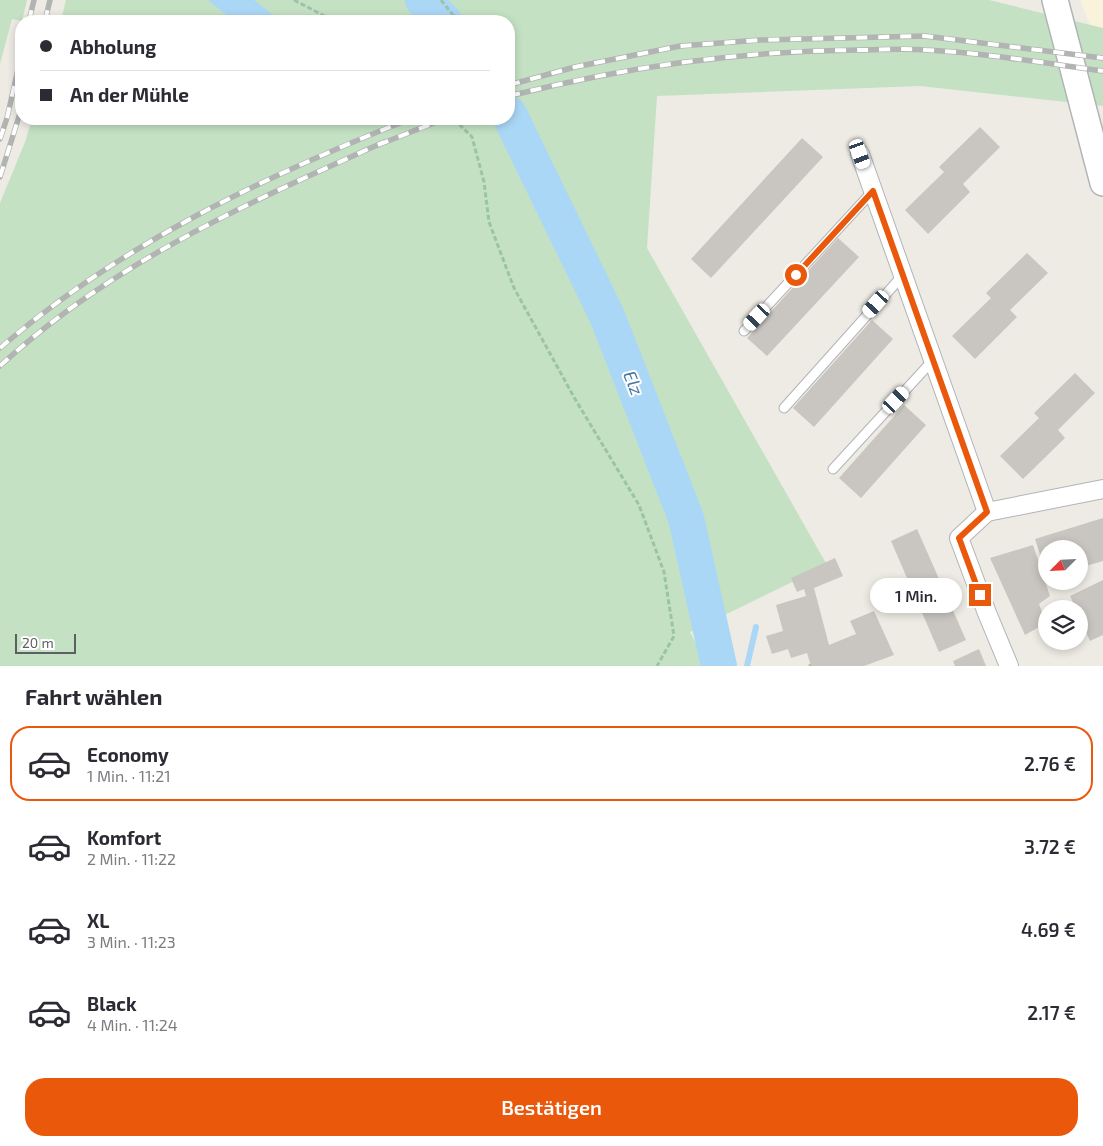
<!DOCTYPE html>
<html lang="de">
<head>
<meta charset="utf-8">
<style>
	:root { --surface:#fff; --page:#f2f2f3; --text:#2b2b33; --muted:#7c7c81; --line:#e1e1e2; --accent:#ea580c }
	body { margin:0; font-family:"Exo 2",sans-serif; background:var(--page); color:var(--text); height:100vh; display:flex; flex-direction:column; font-size:19px; white-space:nowrap }
	* { box-sizing:border-box; margin:0 }
	p { font-size:16px; color:var(--muted) }
	.icon { flex:none; width:28px; height:28px; fill:none; stroke:currentColor; stroke-width:2; stroke-linecap:round; stroke-linejoin:round }
	.map { position:relative; height:666px; overflow:hidden }
	.drawer { display:flex; flex-direction:column; background:var(--surface); flex:1 }
	.drawer>* { flex:none }
	.guide { position:absolute; left:15px; top:15px; width:500px; height:110px; border-radius:20px; box-shadow:0 2px 8px #0003; display:grid; align-content:center; height:110px; padding:0 25px; background:var(--surface) }
	.needle { width:32px; rotate:246deg }
	.buttons { position:absolute; left:1038px; top:540px; display:grid; gap:10px }
	.buttons a { display:grid; place-items:center; width:50px; height:50px; border-radius:50%; background:var(--surface); box-shadow:0 2px 8px #0003; font-size:25px }
	.scale { position:absolute; left:15px; bottom:12px; width:61px; box-sizing:border-box; padding-left:5px; border:2px solid #5c5f63; border-top:0; font-size:14px; line-height:18px; white-space:nowrap; color:#5c5f63; -webkit-text-stroke:4px #fff; paint-order:stroke }
	.end { position:absolute; width:22px; height:22px; margin:-11px; border:6px solid #ea580c; background:#fff; box-shadow:0 0 0 2px #fff }
	.from { border-radius:50% }
	.bubble { position:absolute; height:35px; border-radius:18px; background:var(--surface); box-shadow:0 2px 8px #0003; font-size:16px; font-weight:600; line-height:35px; text-align:center }
	.car { position:absolute; width:15px; height:30px; margin:-15px -8px; border-radius:6px; box-shadow:0 0 4px 1px #0007; background:linear-gradient(#fff 24%,#345 0 40%,#fff 0 76%,#345 0 86%,#fff 0) }
	.guide b { display:flex; align-items:center; gap:18px; height:48px; font-size:19px }
	.guide b+b { border-top:1px solid var(--line) }
	.guide i { width:12px; height:12px; background:var(--text) }
	ul { padding:0; list-style:none }
	li { display:flex; align-items:center; gap:15px; height:75px; margin:0 10px 8px; padding:0 15px; border:2px solid transparent; border-radius:20px }
	li div { flex:1 }
	li b { display:block; font-size:19px }
	li em { font-style:normal; font-weight:600 }
	li.on { border-color:var(--accent) }
	li>.icon { width:45px; height:45px; stroke-width:1.5 }
	h2 { padding:0 25px; font-size:22px; line-height:60px }
	.action { display:flex; gap:10px; margin-top:auto; padding:10px 25px }
	.action a { flex:1; height:58px; border-radius:20px; background:var(--accent); color:#fff; font-size:20px; font-weight:600; line-height:58px; text-align:center }
	.map>svg:first-child { display:block }
	.commercial { fill:#faf3dc }
	.green { fill:#c4e2c3 }
	.water { fill:#abd7f6 }
	.lines { fill:none; stroke-linecap:round; stroke-linejoin:round }
	.stream { stroke:#abd7f6; stroke-width:6 }
	.river { stroke:#abd7f6; stroke-width:36 }
	.building { fill:#c9c6c1 }
	.lane-casing { stroke:#b1b4b8; stroke-width:11 }
	.street-casing { stroke:#b1b4b8; stroke-width:20 }
	.secondary-casing { stroke:#b1b3b8; stroke-width:28 }
	.path { stroke:#9cc3a7; stroke-width:3; stroke-dasharray:5 2.5; stroke-linecap:butt }
	.lane { stroke:#fff; stroke-width:9 }
	.street { stroke:#fff; stroke-width:18 }
	.secondary { stroke:#fff; stroke-width:25 }
	.rail-casing { stroke:#b2b3b3; stroke-width:5.5 }
	.rail { stroke:#fff; stroke-width:4; stroke-dasharray:11; stroke-linecap:butt }
	.route { stroke:#ea580c; stroke-width:6 }
	.labels { text-anchor:middle; stroke-width:4; stroke-linejoin:round; paint-order:stroke }
	.water-label { font-size:18px; font-style:italic; fill:#4a78a6; stroke:#fff }
</style>
</head>
<body>
<div class="map">
<svg width="1103" height="666" viewBox="0 0 1103 666">
	<rect width="100%" height="100%" fill="#edebe4"/>
	<!-- commercial -->
	<polygon class="commercial" points="1080,0 1103,0 1103,28 1090,25"/>
	<!-- green -->
	<g class="green">
		<polygon points="0,0 27,0 22,21 12,19 0,64"/>
		<polygon points="66,0 989,0 1103,28 1103,106 920,86 657,96 647,248 827,565 690,632 708,666 0,666 0,203 25,142 32,119 509,119 509,21 61,21"/>
	</g>
	<!-- water -->
	<polygon class="water" points="208,0 254,0 277,18 275,21 234,21"/>
	<g class="lines">
		<!-- stream -->
		<polyline class="stream" points="747,666 756,627"/>
		<!-- river -->
		<g class="river">
			<polyline points="423,0 444,21"/>
			<polyline points="509,114 607,316 686,518 719,666"/>
		</g>
	</g>
	<!-- building -->
	<g class="building">
		<polygon points="980,127 1000,147 963,184 970,192 928,234 905,210 944,172 939,167"/>
		<polygon points="802,138 823,157 711,278 691,259"/>
		<polygon points="838,238 859,257 767,356 747,338"/>
		<polygon points="1027,253 1048,273 1010,310 1017,317 975,359 952,336 991,298 986,293"/>
		<polygon points="872,320 893,339 814,427 793,408"/>
		<polygon points="1075,373 1095,393 1058,430 1065,438 1023,479 1000,456 1039,418 1034,413"/>
		<polygon points="904,405 926,425 861,498 839,478"/>
		<polygon points="1103,518 1103,561 1079,568 1079,549 1046,549 1046,573 1035,539"/>
		<polygon points="917,529 966,640 939,652 891,541"/>
		<polygon points="1033,545 1050,596 1039,604 1046,623 1025,635 990,558"/>
		<polygon points="835,558 843,576 814,588 829,645 856,634 850,621 874,611 894,655 864,666 811,666 807,653 791,658 788,649 772,654 766,636 783,631 776,605 806,596 804,589 797,592 791,578"/>
		<polygon points="1103,580 1103,635 1090,641 1079,616 1079,609 1076,609 1070,596"/>
		<polygon points="979,649 986,666 955,666 953,661"/>
	</g>
	<g class="lines">
		<defs>
			<g id="lane">
				<polyline points="744,331 873,191"/>
				<polyline points="784,408 903,275"/>
				<polyline points="833,469 934,359"/>
			</g>
			<g id="street">
				<polyline points="860,154 987,512 1103,489"/>
				<polyline points="987,512 959,538 987,613 1009,666"/>
			</g>
			<polyline id="secondary" points="1055,0 1103,183"/>
		</defs>
		<!-- lane casing -->
		<use href="#lane" class="lane-casing"/>
		<!-- street casing -->
		<use href="#street" class="street-casing"/>
		<!-- secondary casing -->
		<use href="#secondary" class="secondary-casing"/>
		<!-- path -->
		<g class="path">
			<polyline points="294,0 334,21"/>
			<polyline points="441,0 458,21"/>
			<polyline points="454,119 472,137 484,182 489,222 514,288 575,399 639,505 664,572 674,636 657,666"/>
			<polyline points="809,666 811,665"/>
		</g>
		<!-- lane -->
		<use href="#lane" class="lane"/>
		<!-- street -->
		<use href="#street" class="street"/>
		<!-- secondary -->
		<use href="#secondary" class="secondary"/>
		<defs>
			<g id="rail">
				<polyline points="29,21 34,0"/>
				<polyline points="45,21 50,0"/>
				<polyline points="509,85 575,67 680,46 760,40 925,36 1103,58"/>
				<path d="M 509,96 C 626,67 737,51 858,50 C 880,50 903,48 926,50 C 985,53 1044,63 1103,71"/>
				<polyline points="0,139 7,118 21,56"/>
				<polyline points="378,145 444,119"/>
				<polyline points="0,177 21,110"/>
				<path d="M 0,348 C 121,244 263,177 410,119"/>
				<path d="M 0,366 C 113,262 246,204 384,142"/>
			</g>
		</defs>
		<!-- rail casing -->
		<use href="#rail" class="rail-casing"/>
		<!-- rail -->
		<use href="#rail" class="rail"/>
	</g>
	<g class="lines">
		<!-- route -->
		<polyline class="route" points="796,275 873,191 987,512 959,538 980,595"/>
	</g>
	<g class="labels">
		<!-- water labels -->
		<g class="water-label">
			<text transform="translate(633 383) rotate(68)" y="6">Elz</text>
		</g>
	</g>
</svg>
<div class="buttons">
<a><svg class="needle" viewBox="-14 -14 28 28"><path d="M0-13l5 13h-10z" fill="#e53935"/><path d="M0 13l5-13h-10z" fill="#7c7c81"/></svg></a>
<a><svg class="icon" aria-label="layers" viewBox="0 0 24 24"><path d="M12 4l9 5-9 5-9-5zM3 14l9 5 9-5"/></svg></a>
</div>
<div class="scale">20 m</div>
<i class="end from" style="left:796px;top:275px"></i>
<i class="end" style="left:980px;top:595px"></i>
<div class="bubble" style="left:870px;top:578px;width:92px">1 Min.</div>
<i class="car" style="left:860px;top:154px;rotate:160deg"></i>
<i class="car" style="left:876px;top:304px;rotate:222deg"></i>
<i class="car" style="left:757px;top:317px;rotate:223deg"></i>
<i class="car" style="left:896px;top:400px;rotate:43deg"></i>
<div class="guide">
<b><i class="from"></i>Abholung</b>
<b><i></i>An der Mühle</b>
</div>
</div>
<section class="drawer">
<h2>Fahrt wählen</h2>
<ul>
<li class="on"><svg class="icon" aria-label="car" viewBox="0 0 24 24"><path d="M5 17H2v-5l4-1 3-4h7l3 4 3 1v5h-3M9 17h6M6 11h13"/><circle cx="7" cy="17" r="2"/><circle cx="17" cy="17" r="2"/></svg><div><b>Economy</b><p>1 Min. · 11:21</p></div><em>2.76 €</em></li>
<li><svg class="icon" aria-label="car" viewBox="0 0 24 24"><path d="M5 17H2v-5l4-1 3-4h7l3 4 3 1v5h-3M9 17h6M6 11h13"/><circle cx="7" cy="17" r="2"/><circle cx="17" cy="17" r="2"/></svg><div><b>Komfort</b><p>2 Min. · 11:22</p></div><em>3.72 €</em></li>
<li><svg class="icon" aria-label="car" viewBox="0 0 24 24"><path d="M5 17H2v-5l4-1 3-4h7l3 4 3 1v5h-3M9 17h6M6 11h13"/><circle cx="7" cy="17" r="2"/><circle cx="17" cy="17" r="2"/></svg><div><b>XL</b><p>3 Min. · 11:23</p></div><em>4.69 €</em></li>
<li><svg class="icon" aria-label="car" viewBox="0 0 24 24"><path d="M5 17H2v-5l4-1 3-4h7l3 4 3 1v5h-3M9 17h6M6 11h13"/><circle cx="7" cy="17" r="2"/><circle cx="17" cy="17" r="2"/></svg><div><b>Black</b><p>4 Min. · 11:24</p></div><em>2.17 €</em></li>
</ul>
<div class="action"><a>Bestätigen</a></div>
</section>
</body>
</html>
